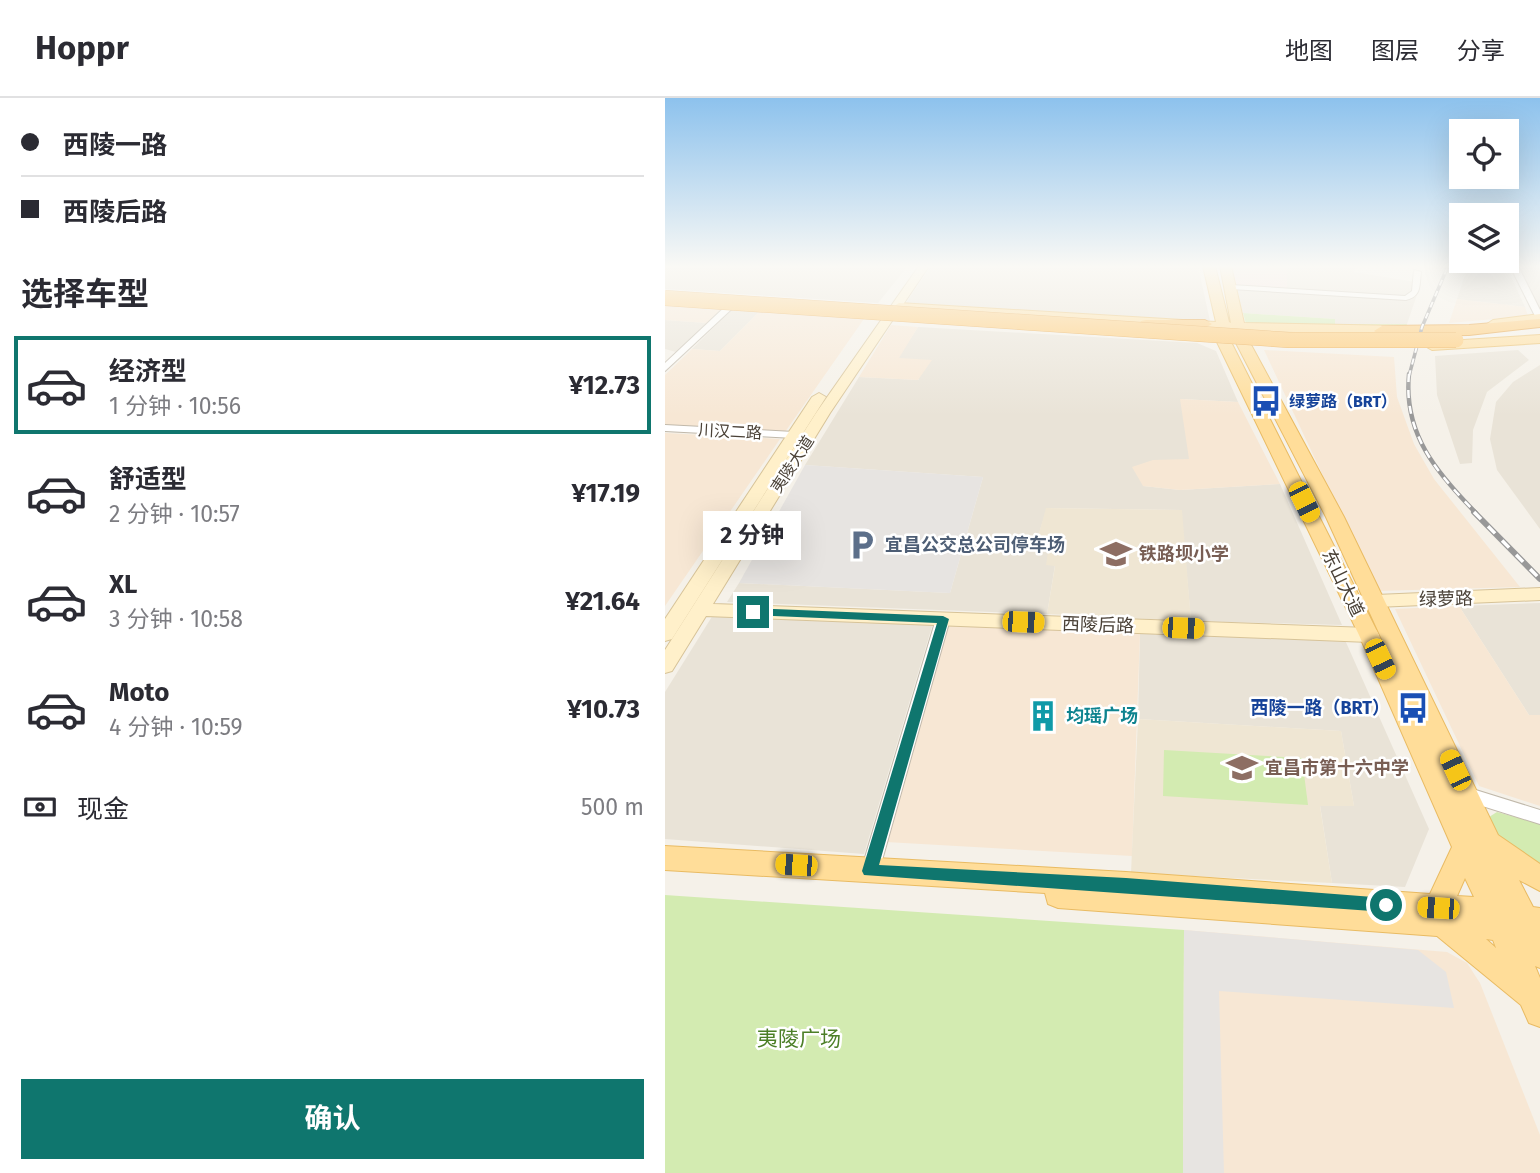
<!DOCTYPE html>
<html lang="zh">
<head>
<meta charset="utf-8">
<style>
	:root { --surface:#fff; --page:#f2f2f3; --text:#2b2b33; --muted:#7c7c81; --line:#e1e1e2; --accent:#0f766e }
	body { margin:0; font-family:"Fira Sans","Noto Sans SC",sans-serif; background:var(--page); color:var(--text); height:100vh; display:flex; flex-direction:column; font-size:26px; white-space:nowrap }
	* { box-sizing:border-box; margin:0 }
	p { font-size:23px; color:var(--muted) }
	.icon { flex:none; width:38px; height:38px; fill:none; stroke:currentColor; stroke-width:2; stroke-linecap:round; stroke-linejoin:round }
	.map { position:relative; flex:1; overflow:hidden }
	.side { display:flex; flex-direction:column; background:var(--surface); width:665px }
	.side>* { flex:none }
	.top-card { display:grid; align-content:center; height:154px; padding:0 21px; background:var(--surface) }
	.tools { position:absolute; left:784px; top:21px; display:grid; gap:14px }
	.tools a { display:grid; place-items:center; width:70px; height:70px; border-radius:0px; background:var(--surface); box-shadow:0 7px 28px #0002; font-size:35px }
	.end { position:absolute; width:32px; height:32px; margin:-16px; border:9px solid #0f766e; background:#fff; box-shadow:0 0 0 4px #fff }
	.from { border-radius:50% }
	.bubble { position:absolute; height:49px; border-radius:0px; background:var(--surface); box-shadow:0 7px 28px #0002; font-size:23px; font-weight:700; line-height:49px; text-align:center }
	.car { position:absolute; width:21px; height:42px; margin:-21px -10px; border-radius:9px; box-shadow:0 0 5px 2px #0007; background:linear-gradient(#f5c518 24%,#345 0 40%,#f5c518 0 76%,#345 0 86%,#f5c518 0) }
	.top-card b { display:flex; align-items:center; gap:24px; height:66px; font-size:26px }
	.top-card b+b { border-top:2px solid var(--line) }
	.top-card i { width:18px; height:18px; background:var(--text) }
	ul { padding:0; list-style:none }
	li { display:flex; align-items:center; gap:21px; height:98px; margin:0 14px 10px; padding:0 7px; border:4px solid transparent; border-radius:0px }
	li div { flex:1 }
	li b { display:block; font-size:26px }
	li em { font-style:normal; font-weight:700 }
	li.selected { border-color:var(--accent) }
	li>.icon { width:63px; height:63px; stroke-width:1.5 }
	h2 { padding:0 21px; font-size:32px; line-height:84px }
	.pay { display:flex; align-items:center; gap:18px; height:77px; padding:0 21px; font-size:26px }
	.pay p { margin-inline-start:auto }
	.button { display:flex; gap:14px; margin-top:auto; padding:14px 21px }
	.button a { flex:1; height:80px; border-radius:0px; background:var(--accent); color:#fff; font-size:28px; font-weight:700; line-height:80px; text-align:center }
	header { display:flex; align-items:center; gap:42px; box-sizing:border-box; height:98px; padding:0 35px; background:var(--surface); border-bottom:2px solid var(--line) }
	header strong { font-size:33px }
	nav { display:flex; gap:38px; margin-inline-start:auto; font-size:24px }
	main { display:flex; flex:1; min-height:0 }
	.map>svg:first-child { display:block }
	.residential { fill:#e9e3d7 }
	.commercial { fill:#f7e7d4 }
	.education { fill:#efe6d3 }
	.medical { fill:#f6dfdd }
	.green { fill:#d3ebb1 }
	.parking { fill:#e7e4e1 }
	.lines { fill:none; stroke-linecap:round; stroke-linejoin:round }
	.street-casing { stroke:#c1b9ab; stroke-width:2 }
	.secondary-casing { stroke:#d7c398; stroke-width:2 }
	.primary-casing { stroke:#e9bb63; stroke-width:2 }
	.highway-casing { stroke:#e49b34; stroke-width:2 }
	.street { fill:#fff; fill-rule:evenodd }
	.secondary { fill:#fff0ca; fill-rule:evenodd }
	.primary { fill:#fd9; fill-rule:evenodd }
	.highway { fill:#ffc76b; fill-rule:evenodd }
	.rail-far2-casing { stroke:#989898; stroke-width:3.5 }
	.rail-far1-casing { stroke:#989898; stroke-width:4.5 }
	.rail-casing { stroke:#989898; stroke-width:6 }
	.rail-far2 { stroke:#fff; stroke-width:2; stroke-dasharray:6; stroke-linecap:butt }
	.rail-far1 { stroke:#fff; stroke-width:2.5; stroke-dasharray:8; stroke-linecap:butt }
	.rail { stroke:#fff; stroke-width:3.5; stroke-dasharray:10; stroke-linecap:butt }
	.highway-bridge-casing { stroke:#e49b34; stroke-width:16; stroke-linecap:butt }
	.highway-bridge { stroke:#ffc76b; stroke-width:15 }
	.route { fill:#0f766e }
	.labels { text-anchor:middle; stroke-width:5; stroke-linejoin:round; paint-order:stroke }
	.far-transit-label { font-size:16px; font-weight:bold; fill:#164399; stroke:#fff; text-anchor:start }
	.far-street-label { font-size:16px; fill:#4a4137; stroke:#fff }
	.service-label { font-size:18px; font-weight:bold; fill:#4e5e75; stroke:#fff; text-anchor:start }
	.education-label { font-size:18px; font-weight:bold; fill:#785e54; stroke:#fff; text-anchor:start }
	.street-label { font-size:18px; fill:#4a4137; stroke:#fff }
	.transit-label { font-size:18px; font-weight:bold; fill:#164399; stroke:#fff; text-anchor:end }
	.culture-label { font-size:18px; font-weight:bold; fill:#0d838f; stroke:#fff; text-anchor:start }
	.near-park-label { font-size:21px; fill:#4c7f27; stroke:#fff }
</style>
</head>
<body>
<header>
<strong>Hoppr</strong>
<nav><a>地图</a><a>图层</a><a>分享</a></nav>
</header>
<main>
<section class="side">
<div class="top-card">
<b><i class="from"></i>西陵一路</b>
<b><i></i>西陵后路</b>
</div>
<h2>选择车型</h2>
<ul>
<li class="selected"><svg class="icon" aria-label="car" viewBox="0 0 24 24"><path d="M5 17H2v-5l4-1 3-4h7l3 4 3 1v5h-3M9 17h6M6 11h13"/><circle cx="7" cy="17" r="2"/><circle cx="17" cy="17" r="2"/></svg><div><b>经济型</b><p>1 分钟 · 10:56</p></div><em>¥12.73</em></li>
<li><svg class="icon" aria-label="car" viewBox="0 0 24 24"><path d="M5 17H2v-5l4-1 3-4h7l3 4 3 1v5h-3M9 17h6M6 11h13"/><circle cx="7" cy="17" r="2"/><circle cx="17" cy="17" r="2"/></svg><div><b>舒适型</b><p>2 分钟 · 10:57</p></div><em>¥17.19</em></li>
<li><svg class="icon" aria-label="car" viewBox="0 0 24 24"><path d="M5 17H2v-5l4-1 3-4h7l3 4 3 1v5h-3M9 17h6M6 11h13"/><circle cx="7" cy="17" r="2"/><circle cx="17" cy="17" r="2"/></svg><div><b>XL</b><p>3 分钟 · 10:58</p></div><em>¥21.64</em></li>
<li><svg class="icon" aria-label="car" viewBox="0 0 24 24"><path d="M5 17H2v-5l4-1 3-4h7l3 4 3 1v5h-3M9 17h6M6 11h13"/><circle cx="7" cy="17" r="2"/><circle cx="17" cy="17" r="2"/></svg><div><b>Moto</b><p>4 分钟 · 10:59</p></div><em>¥10.73</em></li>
</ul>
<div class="pay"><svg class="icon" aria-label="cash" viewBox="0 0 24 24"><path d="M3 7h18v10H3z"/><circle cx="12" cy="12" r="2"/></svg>现金<p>500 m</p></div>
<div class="button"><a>确认</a></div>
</section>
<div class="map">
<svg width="875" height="1075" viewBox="0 0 875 1075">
	<rect width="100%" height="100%" fill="#f5f1e9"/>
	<!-- residential -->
	<g class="residential">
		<polygon points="0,168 243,168 213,205 0,191"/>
		<polygon points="266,168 533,168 545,223 240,206"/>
		<polygon points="622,168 691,168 689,174 756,185 742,226 670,226 670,221 578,215 570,191 622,193"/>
		<polygon points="803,168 841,168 860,209 792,201"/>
		<polygon points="853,168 875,168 875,215"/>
		<polygon points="68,210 96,212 55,253 27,251"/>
		<polygon points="0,222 42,225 11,254 0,251"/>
		<polygon points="253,229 532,245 551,253 573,304 516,301 525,362 488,362 478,388 515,392 615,386 677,527 526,523 516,412 382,410 371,445 384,446 390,467 382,516 62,504 74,485 285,495 318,379 140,367 194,279 254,282 233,260"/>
		<polygon points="853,252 864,262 822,294 808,332 807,365 795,366 772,297 770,258"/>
		<polygon points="875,267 875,431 832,372 825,341 831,304 848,284"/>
		<polygon points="875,505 875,617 864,617 794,508"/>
		<polygon points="48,517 268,525 199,756 0,741 0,594"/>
		<polygon points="475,535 680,542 764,731 740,789 667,785 655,707 689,708 676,633 473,621"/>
	</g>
	<!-- commercial -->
	<g class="commercial">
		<polygon points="792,201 860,209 863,218 784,225"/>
		<polygon points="0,205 59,209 42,225 0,222"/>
		<polygon points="96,212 201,218 120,334 0,327 0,277 27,251 55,253"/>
		<polygon points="226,227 253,229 234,260 267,262 253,282 194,279"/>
		<polygon points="599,252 729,259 732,299 749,346 769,381 855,489 712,493"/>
		<polygon points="515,301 573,304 615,386 515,392 478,388 467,369 488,362 524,361"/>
		<polygon points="0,335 115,341 0,508"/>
		<polygon points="794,508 864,617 875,617 875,708 814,688 730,511"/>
		<polygon points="283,527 475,535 467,758 221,744"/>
		<polygon points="519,832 782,854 802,865 815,885 875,1037 875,1075 518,1075"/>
	</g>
	<!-- education -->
	<g class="education">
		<polygon points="381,410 517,412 526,523 382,516 390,468 381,467 384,447 371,446"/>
		<polygon points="473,621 676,633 689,708 655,708 667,785 466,775"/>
	</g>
	<!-- medical -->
	<polygon class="medical" points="564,168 622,168 622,194 570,191"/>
	<!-- green -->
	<g class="green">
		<polygon points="578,215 670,221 670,226 742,226 741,229 581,226"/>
		<polygon points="499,652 637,660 643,707 498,698"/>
		<polygon points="832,714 875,726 875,768 833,740 824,719"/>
		<polygon points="0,797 519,832 518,1075 0,1075"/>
	</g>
	<!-- parking -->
	<g class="parking">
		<polygon points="140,367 318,379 285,495 74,485"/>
		<polygon points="519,832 753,852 781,874 789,910 554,893 559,1075 518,1075"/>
	</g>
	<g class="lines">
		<defs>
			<g id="street">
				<polygon points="845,168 853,168 875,212 875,223 871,220"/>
				<path d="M 749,172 L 756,174 C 754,188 757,198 741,202 L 566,191 L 562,189 L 566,187 L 740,198 L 747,193 Z"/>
				<polygon points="64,205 71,207 0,273 0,265"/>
				<polygon points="0,327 129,334 134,337 129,340 0,333"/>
				<polygon points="278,516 285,521 214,773 211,779 205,781 199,779 196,773 271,521"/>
				<polygon points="801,689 875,712 875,726 795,701 793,696 795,691"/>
			</g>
			<g id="secondary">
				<polygon points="254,168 264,168 165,315 48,506 704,530 711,532 714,537 711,542 704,544 41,518 7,573 0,575 0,552 151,315"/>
				<polygon points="154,295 161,299 7,541 0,543 0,521 147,299"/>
				<polygon points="875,490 875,502 688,510 681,508 679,504 681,500 688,498"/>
			</g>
			<g id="primary">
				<path d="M 538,168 L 550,168 L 564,224 L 566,225 L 555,168 L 566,168 L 579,225 L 737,228 L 743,232 L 737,236 L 581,233 L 584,243 L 679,419 L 833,737 L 875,766 L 875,793 L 854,782 L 868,809 L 875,810 L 875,870 L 870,868 L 875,880 L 875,929 L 864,925 L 856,907 L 772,838 L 393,810 L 383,806 L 380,795 L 0,772 L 0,748 L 461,774 L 765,796 L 787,749 L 694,537 L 551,242 L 552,231 L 234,213 L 228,209 L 234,205 L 551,224 ZM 564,232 L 568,232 L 570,243 L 661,419 L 725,559 L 565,242 ZM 800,780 L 809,799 L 792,798 ZM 821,841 L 828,842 L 831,850 Z"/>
				<polygon points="875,216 875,224 828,230 822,226 828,222"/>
				<polygon points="875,237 875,245 767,252 760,248 767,244"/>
			</g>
			<g id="highway">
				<polygon points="875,221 875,229 804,237 717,238 709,233 717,228 804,227"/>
				<polygon points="481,222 540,222 547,226 540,230 476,229 474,226 476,223"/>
			</g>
		</defs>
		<!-- street casing -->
		<use href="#street" class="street-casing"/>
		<!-- secondary casing -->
		<use href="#secondary" class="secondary-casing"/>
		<!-- primary casing -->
		<use href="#primary" class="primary-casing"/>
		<!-- highway casing -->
		<use href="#highway" class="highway-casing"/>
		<!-- street -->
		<use href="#street" class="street"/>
		<!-- secondary -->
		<use href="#secondary" class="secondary"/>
		<!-- primary -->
		<use href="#primary" class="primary"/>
		<!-- highway -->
		<use href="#highway" class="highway"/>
		<defs>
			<polyline id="rail-far2" points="744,278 757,229 783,168"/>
			<path id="rail-far1" d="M 744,276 C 738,336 772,375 811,415"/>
			<polyline id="rail" points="809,414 875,481"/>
		</defs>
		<!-- rail-far2 casing -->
		<use href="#rail-far2" class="rail-far2-casing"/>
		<!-- rail-far1 casing -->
		<use href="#rail-far1" class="rail-far1-casing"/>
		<!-- rail casing -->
		<use href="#rail" class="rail-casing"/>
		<!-- rail-far2 -->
		<use href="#rail-far2" class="rail-far2"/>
		<!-- rail-far1 -->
		<use href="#rail-far1" class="rail-far1"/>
		<!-- rail -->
		<use href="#rail" class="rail"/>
		<defs>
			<polyline id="highway-bridge" points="0,200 624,242 791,242"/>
		</defs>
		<!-- highway-bridge casing -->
		<use href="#highway-bridge" class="highway-bridge-casing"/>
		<!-- highway-bridge -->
		<use href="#highway-bridge" class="highway-bridge"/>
	</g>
	<!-- sky -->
	<linearGradient id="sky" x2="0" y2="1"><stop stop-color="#8dc2ed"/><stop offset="0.53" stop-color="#faf9f5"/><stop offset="1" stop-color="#faf9f5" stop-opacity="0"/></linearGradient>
	<rect width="875" height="318" fill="url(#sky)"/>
	<!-- route -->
	<polygon class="route" points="88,510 278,518 284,521 214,767 461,780 721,800 727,802 729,807 727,812 721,814 199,777 197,773 272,525 84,517 82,514"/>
	<!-- icons -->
	<defs>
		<symbol id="bus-bare" viewBox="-9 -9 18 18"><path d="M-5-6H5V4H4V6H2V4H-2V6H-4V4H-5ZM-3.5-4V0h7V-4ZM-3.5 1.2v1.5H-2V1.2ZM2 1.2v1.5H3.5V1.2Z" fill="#1a4fb4" stroke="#fff" stroke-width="2.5" paint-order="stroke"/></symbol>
		<symbol id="parking-bare" viewBox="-9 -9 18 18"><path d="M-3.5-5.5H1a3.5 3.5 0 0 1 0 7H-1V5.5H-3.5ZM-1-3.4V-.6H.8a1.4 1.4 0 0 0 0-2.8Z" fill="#5c6f8a" stroke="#fff" stroke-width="2.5" paint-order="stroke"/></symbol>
		<symbol id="school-bare" viewBox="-9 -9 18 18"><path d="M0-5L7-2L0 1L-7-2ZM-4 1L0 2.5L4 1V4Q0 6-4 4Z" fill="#8d6e63" stroke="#fff" stroke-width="2.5" paint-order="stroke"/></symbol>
		<symbol id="building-bare" viewBox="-9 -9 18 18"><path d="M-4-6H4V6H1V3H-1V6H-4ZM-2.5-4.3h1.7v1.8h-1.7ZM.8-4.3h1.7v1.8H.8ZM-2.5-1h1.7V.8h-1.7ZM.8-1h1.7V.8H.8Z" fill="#0f9aa8" stroke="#fff" stroke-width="2.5" paint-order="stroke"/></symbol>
	</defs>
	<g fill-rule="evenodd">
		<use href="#bus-bare" x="579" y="281" width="44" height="44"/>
		<use href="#parking-bare" x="175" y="425" width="44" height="44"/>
		<use href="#school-bare" x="429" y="434" width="44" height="44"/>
		<use href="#bus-bare" x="726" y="588" width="44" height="44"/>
		<use href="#building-bare" x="356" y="596" width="44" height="44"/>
		<use href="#school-bare" x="555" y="648" width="44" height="44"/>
	</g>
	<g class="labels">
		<!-- far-transit labels -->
		<g class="far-transit-label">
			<text x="624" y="309">绿萝路（BRT）</text>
		</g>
		<!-- far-street labels -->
		<g class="far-street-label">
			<text transform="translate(65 333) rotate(3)" y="6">川汉二路</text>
			<text transform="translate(127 366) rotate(-57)" y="6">夷陵大道</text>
		</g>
		<!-- service labels -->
		<g class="service-label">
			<text x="220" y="453">宜昌公交总公司停车场</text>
		</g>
		<!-- education labels -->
		<g class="education-label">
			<text x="474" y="462">铁路坝小学</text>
			<text x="600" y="676">宜昌市第十六中学</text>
		</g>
		<!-- street labels -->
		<g class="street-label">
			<text transform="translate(678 485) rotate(64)" y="6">东山大道</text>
			<text transform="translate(781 501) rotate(-1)" y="6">绿萝路</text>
			<text transform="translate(433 527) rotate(2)" y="6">西陵后路</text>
		</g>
		<!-- transit labels -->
		<g class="transit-label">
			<text x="725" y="616">西陵一路（BRT）</text>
		</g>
		<!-- culture labels -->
		<g class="culture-label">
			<text x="401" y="624">均瑶广场</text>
		</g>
		<!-- near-park labels -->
		<g class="near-park-label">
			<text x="134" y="948">夷陵广场</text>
		</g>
	</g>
</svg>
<div class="tools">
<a><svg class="icon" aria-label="locate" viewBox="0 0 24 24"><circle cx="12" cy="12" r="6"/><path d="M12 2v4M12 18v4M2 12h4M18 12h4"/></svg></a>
<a><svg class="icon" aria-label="layers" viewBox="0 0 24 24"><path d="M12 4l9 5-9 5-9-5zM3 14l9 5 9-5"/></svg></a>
</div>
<i class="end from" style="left:721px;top:807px"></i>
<i class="end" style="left:88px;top:514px"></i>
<div class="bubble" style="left:38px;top:413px;width:98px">2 分钟</div>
<i class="car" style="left:639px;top:404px;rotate:154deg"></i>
<i class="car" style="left:358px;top:524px;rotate:92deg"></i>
<i class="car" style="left:518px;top:530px;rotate:92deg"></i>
<i class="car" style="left:715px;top:561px;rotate:155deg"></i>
<i class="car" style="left:790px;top:672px;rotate:335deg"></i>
<i class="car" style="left:131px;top:767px;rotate:274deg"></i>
<i class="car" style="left:773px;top:810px;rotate:274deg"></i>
</div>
</main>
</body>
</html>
